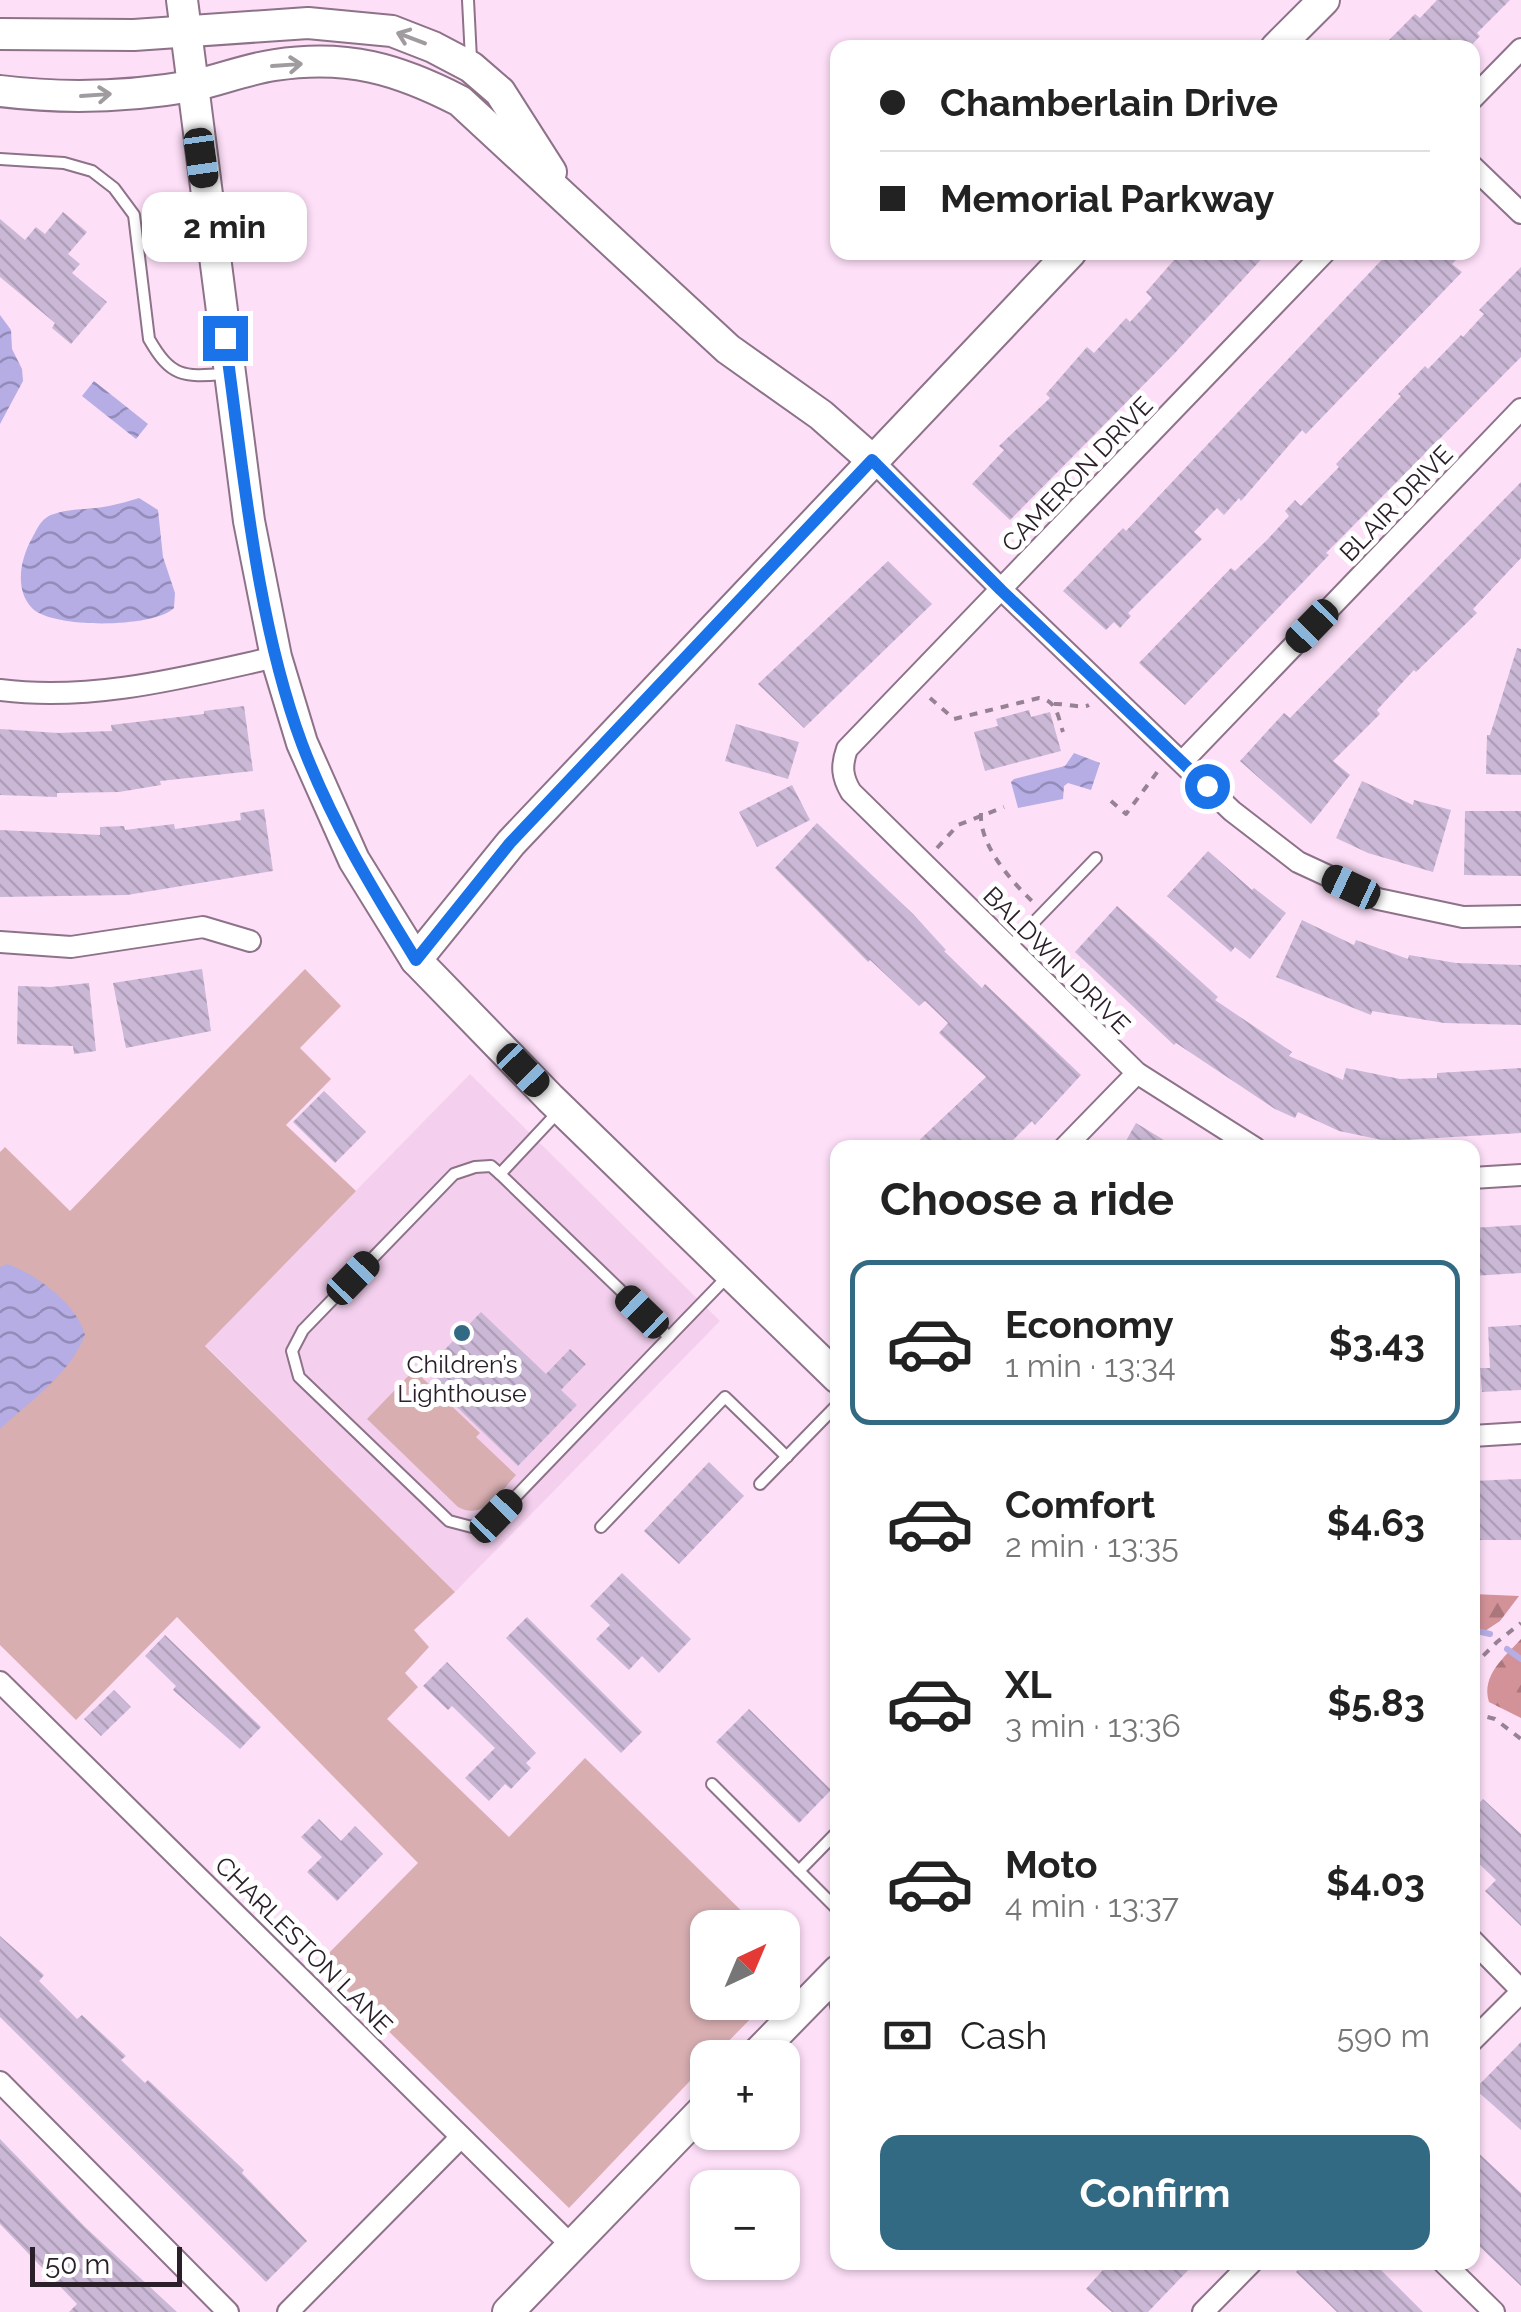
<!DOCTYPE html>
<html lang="en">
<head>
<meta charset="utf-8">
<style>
	:root { --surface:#fff; --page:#f6f6f6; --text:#222; --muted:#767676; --line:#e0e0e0; --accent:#326a84 }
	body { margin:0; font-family:Raleway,sans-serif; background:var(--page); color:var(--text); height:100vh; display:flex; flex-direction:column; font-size:38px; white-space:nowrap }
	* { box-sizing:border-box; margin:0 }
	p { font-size:32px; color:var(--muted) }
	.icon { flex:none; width:55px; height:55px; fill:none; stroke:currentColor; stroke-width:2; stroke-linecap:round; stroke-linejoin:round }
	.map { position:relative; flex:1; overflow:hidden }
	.panel { position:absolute; left:830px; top:1140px; width:650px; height:1130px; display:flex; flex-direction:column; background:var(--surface); border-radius:20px; box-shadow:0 2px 8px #0004 }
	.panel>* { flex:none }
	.top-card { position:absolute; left:830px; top:40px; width:650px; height:220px; border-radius:20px; box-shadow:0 2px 8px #0004; display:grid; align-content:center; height:220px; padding:0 50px; background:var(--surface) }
	.needle { width:65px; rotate:44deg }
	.tools { position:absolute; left:690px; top:1910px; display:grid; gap:20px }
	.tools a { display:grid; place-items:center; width:110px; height:110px; border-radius:20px; background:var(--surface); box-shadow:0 2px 8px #0004; font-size:50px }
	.scale { position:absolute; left:30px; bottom:25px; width:152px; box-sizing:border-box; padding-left:10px; border:5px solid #2b202a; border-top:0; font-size:28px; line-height:35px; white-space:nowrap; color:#2b202a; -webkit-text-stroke:8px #fff; paint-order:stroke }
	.end { position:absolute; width:45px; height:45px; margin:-22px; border:12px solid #1a73e8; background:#fff; box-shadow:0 0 0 5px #fff }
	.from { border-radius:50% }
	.bubble { position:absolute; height:70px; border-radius:20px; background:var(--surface); box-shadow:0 2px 8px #0004; font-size:32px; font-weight:700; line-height:70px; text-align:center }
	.car { position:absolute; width:30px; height:60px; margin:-30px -15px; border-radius:12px; box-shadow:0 0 8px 2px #0007; background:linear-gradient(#222 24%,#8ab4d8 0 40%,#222 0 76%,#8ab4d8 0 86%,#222 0) }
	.top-card b { display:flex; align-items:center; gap:35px; height:95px; font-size:38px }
	.top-card b+b { border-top:2px solid var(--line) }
	.top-card i { width:25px; height:25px; background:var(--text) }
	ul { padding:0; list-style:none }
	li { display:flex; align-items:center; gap:30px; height:165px; margin:0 20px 15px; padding:0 30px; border:5px solid transparent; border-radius:20px }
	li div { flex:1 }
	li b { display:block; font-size:38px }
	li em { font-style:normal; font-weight:700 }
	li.on { border-color:var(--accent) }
	li>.icon { width:90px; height:90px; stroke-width:1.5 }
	h2 { padding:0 50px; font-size:45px; line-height:120px }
	.pay { display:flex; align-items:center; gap:25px; height:110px; padding:0 50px; font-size:38px }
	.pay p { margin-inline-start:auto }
	.primary-button { display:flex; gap:20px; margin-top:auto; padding:20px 50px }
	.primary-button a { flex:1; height:115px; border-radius:20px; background:var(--accent); color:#fff; font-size:40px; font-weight:700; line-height:115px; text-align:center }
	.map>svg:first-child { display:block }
	.built { fill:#f4d0ee }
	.green { fill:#d8aeb1 }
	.forest { fill:url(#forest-firs) }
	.water { fill:url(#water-waves) }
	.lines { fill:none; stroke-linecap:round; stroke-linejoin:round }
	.stream { stroke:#b5ade4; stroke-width:6 }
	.building { fill:url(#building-back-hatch) }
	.lane-casing { stroke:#8d7288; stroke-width:14 }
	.street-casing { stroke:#8d7288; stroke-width:24 }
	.secondary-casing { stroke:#8d7288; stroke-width:34 }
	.path { stroke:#978294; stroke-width:4; stroke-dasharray:8 8; stroke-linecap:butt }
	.lane { stroke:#fff; stroke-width:10 }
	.street { stroke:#fff; stroke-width:20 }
	.secondary { stroke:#fff; stroke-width:30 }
	.oneway { stroke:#a09b9f }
	.route { stroke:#1a73e8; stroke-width:12 }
	.poi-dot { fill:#326a84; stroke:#fff; stroke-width:4 }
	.labels { text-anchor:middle; stroke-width:10; stroke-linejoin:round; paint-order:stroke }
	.street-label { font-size:25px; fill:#2b202a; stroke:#fff }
	.poi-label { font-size:25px; fill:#2b202a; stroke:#fff }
</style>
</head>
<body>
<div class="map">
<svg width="1521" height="2312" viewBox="0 0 1521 2312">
	<defs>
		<pattern id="forest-firs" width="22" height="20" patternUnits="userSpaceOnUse" patternTransform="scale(2.5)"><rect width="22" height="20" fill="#d39298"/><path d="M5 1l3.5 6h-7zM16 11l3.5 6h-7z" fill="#ab777c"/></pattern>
		<pattern id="water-waves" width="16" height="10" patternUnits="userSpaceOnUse" patternTransform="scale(2.5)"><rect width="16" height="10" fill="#b5ade4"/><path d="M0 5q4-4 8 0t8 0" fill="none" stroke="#938cb9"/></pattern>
		<pattern id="building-back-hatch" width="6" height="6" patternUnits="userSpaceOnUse" patternTransform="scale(2.5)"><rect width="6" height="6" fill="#cab8d6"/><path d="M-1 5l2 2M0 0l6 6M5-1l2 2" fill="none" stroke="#ae9eb8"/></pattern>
	</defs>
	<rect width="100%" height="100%" fill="#fddff8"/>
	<!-- built -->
	<polygon class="built" points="470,1074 720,1321 455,1592 205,1345"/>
	<!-- green -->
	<g class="green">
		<polygon points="305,969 341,1006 300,1048 331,1079 286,1125 356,1191 205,1346 455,1592 414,1630 429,1647 405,1673 418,1687 387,1719 509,1837 585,1758 758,1927 708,1928 708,2002 766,2003 713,2057 708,2058 707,2063 569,2208 319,1963 418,1863 177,1617 76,1720 0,1645 0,1152 5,1147 70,1211"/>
		<path d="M 414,1370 L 480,1433 L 476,1437 L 516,1475 C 499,1493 484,1521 458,1507 L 367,1419 Z"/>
	</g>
	<!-- forest -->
	<g class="forest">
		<polygon points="1473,1594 1519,1596 1500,1621 1473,1639"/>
		<path d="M 1521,1639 L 1521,1718 L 1489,1702 C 1481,1675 1504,1658 1521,1639 Z"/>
	</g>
	<!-- water -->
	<g class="water">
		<polygon points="0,315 11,330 12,349 22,369 23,381 0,424"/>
		<polygon points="94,381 148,424 136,439 82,396"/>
		<path d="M 139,498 L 158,510 L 163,557 L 175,593 L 174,608 C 154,628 52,629 32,608 C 15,590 20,562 30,542 C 37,530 40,518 54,514 C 71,508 91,510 109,506 C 119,504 129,501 139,498 Z"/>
		<polygon points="1074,753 1100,763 1091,790 1068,783 1064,786 1063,799 1018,808 1011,782 1014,779 1065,766"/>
		<path d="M 7,1264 C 35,1273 78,1305 85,1335 C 71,1373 29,1402 0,1429 L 0,1267 Z"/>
	</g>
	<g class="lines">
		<!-- stream -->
		<g class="stream">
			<polyline points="1472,1630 1490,1634"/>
			<polyline points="1507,1649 1521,1659"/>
		</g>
	</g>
	<!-- building -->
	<g class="building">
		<polygon points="1437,0 1510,0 1477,33 1480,36 1469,48 1381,48 1415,14 1420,18"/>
		<polygon points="63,212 87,232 68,254 80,264 72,273 107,302 71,344 52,328 55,323 0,277 0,219 25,240 36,227 45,234"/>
		<polygon points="1181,252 1268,252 1174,354 1010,520 972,484 1004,450 999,446 1050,398 1046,394 1087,347 1094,353 1126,318 1130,322 1152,298 1146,292"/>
		<polygon points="1389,252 1464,252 1452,264 1462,272 1306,434 1302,430 1241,501 1239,498 1224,515 1217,508 1194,532 1202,539 1128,613 1131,616 1120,628 1114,622 1106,630 1063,591 1123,528 1126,531"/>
		<polygon points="1521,267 1521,357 1326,553 1329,555 1185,705 1139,663 1231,568 1235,571 1268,539 1289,516 1285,511 1295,500 1301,506 1339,467 1336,464 1401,396 1398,394 1425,366 1428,369 1461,335 1463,337 1484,314 1479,310"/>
		<polygon points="1521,482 1521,558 1473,609 1477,613 1416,672 1414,670 1377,710 1380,714 1333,761 1350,775 1311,824 1240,761 1284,713 1290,718"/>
		<polygon points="888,561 932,604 804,728 758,684"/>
		<polygon points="1517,648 1521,649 1521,775 1486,774 1487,735 1490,735"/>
		<polygon points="244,706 253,771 160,781 161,785 119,792 57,793 57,797 0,795 0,729 58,733 112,731 111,725 204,714 204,711"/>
		<polygon points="1029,710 1031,717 1050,712 1061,751 985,771 974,732 998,726 996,719"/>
		<polygon points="736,724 799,742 788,779 725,761"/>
		<polygon points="1362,781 1413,805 1414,800 1451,810 1433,872 1368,853 1336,838"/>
		<polygon points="792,785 810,820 757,847 739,812"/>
		<polygon points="264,809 273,871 127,895 0,897 0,830 100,835 100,827 124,826 125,830 174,824 175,829 241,820 240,813"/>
		<polygon points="1465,811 1521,811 1521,876 1464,875"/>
		<polygon points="817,823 913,914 946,950 944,951 982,988 985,984 1081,1075 1035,1125 1032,1121 1005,1148 911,1148 986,1077 939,1033 948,1023 925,1001 919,1006 870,960 868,962 775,868"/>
		<polygon points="1208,851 1252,890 1254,888 1286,913 1250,959 1235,947 1231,952 1167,896"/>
		<polygon points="1117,906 1218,997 1215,1000 1292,1052 1289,1056 1343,1080 1346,1068 1400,1079 1437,1078 1437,1073 1521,1068 1521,1133 1387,1141 1339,1131 1298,1112 1295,1118 1275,1109 1176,1043 1174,1045 1075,952"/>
		<polygon points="1302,920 1354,945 1356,940 1408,959 1409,955 1456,963 1521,965 1521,1025 1444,1023 1372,1011 1371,1015 1276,977"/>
		<polygon points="202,969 211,1031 126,1048 113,983"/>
		<polygon points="89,983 96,1051 74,1054 73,1046 17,1044 18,986 51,987"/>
		<polygon points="324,1091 366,1132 335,1163 293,1122"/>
		<polygon points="1136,1123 1177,1148 1122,1148"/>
		<polygon points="1521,1225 1521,1273 1472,1276 1472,1228"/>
		<polygon points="481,1312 546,1374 570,1349 586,1364 561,1390 577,1405 518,1466 433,1384 438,1379 427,1368"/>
		<polygon points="1521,1325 1521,1390 1482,1392 1480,1368 1490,1368 1488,1327"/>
		<polygon points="709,1462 744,1496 679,1564 644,1531"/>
		<polygon points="1521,1479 1521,1540 1472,1540 1472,1481"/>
		<polygon points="622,1573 691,1639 659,1673 642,1656 629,1670 596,1639 610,1625 590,1606"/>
		<polygon points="527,1617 642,1732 621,1753 506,1638"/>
		<polygon points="165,1635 261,1727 240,1749 173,1690 176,1686 145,1656"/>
		<polygon points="447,1662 536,1753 526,1763 531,1768 511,1789 505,1784 489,1801 465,1778 495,1748 452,1706 448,1710 423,1686"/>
		<polygon points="114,1690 131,1707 101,1736 84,1719"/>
		<polygon points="749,1709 831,1790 799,1823 716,1742"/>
		<polygon points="1483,1799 1521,1834 1521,1926 1485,1891 1496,1880 1472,1857 1472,1810"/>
		<polygon points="319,1819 341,1841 355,1826 383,1854 337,1901 307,1872 322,1857 301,1837"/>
		<polygon points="0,1936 44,1975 39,1981 77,2019 82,2015 126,2056 121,2060 145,2083 148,2080 244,2170 242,2173 307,2241 266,2282 0,2017"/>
		<polygon points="1521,2042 1521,2130 1475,2089"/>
		<polygon points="0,2139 85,2227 177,2312 69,2312 77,2304 0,2224"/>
		<polygon points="1472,2147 1521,2193 1521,2286 1472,2239"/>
		<polygon points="1110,2262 1196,2262 1148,2312 1112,2312 1086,2289"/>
		<polygon points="1305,2262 1373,2262 1423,2312 1337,2312 1296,2272"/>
	</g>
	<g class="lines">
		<defs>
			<g id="lane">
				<polyline points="468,0 471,59"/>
				<path d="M 0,159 L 64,163 L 92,171 L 114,188 L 134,215 L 149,339 C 171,377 182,377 224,374"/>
				<polyline points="1010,947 1096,858"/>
				<polyline points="560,1110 500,1174 669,1337 728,1276"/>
				<polyline points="500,1174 491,1166 475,1167 454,1174 303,1330 292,1351 299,1377 449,1521 472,1527 497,1516 669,1337"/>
				<polyline points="760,1484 838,1404"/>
				<polyline points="601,1527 725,1397 787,1457"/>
				<polyline points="712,1784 838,1910"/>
				<polyline points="799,1871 838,1831"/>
				<polyline points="831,1985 838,2014"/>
			</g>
			<g id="street">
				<polyline points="1472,99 1521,49"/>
				<polyline points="1472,166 1521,213"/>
				<polyline points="872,460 1001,589 1232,811 1298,862 1378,899 1463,917 1521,916"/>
				<path d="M 0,690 C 93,702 186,677 276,657"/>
				<polyline points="1182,762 1521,409"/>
				<polyline points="0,942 71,947 203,927 250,941"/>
				<polyline points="1064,1148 1137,1073"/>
				<path d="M 1255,1148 L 1137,1073 L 851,792 C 842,777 841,766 847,749 L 1325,252"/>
				<polyline points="1472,1178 1521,1175"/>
				<polyline points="1472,1436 1521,1433"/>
				<polyline points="0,1682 572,2246"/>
				<polyline points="1472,1940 1521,1990"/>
				<polyline points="1472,2041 1521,1992"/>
				<polyline points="0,2082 228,2312"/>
				<polyline points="1443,2262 1494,2312"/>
				<polyline points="288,2312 461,2137"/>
				<polyline points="1203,2312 1252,2262"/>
			</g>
			<g id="secondary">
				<polyline points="182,0 249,521 276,657 302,743 354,860 416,960 550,1098 838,1378"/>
				<polyline points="0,34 134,35 308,23 392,31 433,47 471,67 500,92 551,172"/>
				<polyline points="1276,48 1324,0"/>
				<path d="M 0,91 C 64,99 129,97 192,86 C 220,80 247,69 275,65 C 347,54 398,69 460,101 L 728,349 L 821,415 L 872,460"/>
				<polyline points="416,960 511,843 1071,252"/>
				<polyline points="753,2058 838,1971"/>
				<polyline points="508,2312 708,2105"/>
			</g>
		</defs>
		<!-- lane casing -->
		<use href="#lane" class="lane-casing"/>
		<!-- street casing -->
		<use href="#street" class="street-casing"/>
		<!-- secondary casing -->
		<use href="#secondary" class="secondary-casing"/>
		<!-- path -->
		<g class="path">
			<path d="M 930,698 L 954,719 L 1039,698 C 1057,700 1058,717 1063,732"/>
			<path d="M 1054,704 C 1064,703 1081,709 1089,705"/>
			<polyline points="1111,801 1126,814 1158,771"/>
			<path d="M 981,813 C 979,845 1011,881 1033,902"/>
			<polyline points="937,848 958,825 1004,807"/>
			<polyline points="1472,1667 1497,1642 1521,1623"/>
			<polyline points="1472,1703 1480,1715"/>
			<polyline points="1472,1713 1495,1719 1521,1739"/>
		</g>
		<!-- lane -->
		<use href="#lane" class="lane"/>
		<!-- street -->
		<use href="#street" class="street"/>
		<!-- secondary -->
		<use href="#secondary" class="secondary"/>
	</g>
	<!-- one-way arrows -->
	<defs><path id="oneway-shaft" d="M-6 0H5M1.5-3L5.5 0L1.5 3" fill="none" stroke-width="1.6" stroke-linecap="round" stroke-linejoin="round" transform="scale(2.5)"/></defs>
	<g class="oneway">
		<use href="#oneway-shaft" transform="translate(411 38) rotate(-159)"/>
		<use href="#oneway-shaft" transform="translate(287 65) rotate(-4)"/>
		<use href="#oneway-shaft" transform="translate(96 95) rotate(-4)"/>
	</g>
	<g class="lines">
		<!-- route -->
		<path class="route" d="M 225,338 C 243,468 256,620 302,744 C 331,821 373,890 416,960 L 510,843 L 872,460 L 1001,590 L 1207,786"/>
	</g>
	<!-- markers -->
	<circle class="poi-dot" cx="462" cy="1333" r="10"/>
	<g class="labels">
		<!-- street labels -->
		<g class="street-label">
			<text transform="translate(1077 474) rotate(-46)" y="9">CAMERON DRIVE</text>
			<text transform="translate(1396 503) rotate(-46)" y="9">BLAIR DRIVE</text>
			<text transform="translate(1057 960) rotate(45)" y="9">BALDWIN DRIVE</text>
			<text transform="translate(304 1945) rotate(45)" y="9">CHARLESTON LANE</text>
		</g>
		<!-- poi labels -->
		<g class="poi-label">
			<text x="462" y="1373">Children’s<tspan x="462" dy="29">Lighthouse</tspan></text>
		</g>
	</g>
</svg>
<div class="tools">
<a><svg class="needle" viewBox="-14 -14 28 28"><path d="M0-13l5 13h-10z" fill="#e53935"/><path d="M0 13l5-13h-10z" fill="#767676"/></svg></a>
<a>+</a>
<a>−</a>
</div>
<div class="scale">50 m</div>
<i class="end from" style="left:1207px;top:786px"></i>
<i class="end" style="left:225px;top:338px"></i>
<div class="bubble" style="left:142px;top:192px;width:165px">2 min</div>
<i class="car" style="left:201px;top:158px;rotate:172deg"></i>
<i class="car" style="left:1312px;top:626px;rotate:224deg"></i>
<i class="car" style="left:1351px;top:887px;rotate:295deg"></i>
<i class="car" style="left:523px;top:1070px;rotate:136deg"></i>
<i class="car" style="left:353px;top:1278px;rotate:44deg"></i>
<i class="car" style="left:642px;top:1312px;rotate:314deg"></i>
<i class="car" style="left:496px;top:1516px;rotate:44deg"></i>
<div class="top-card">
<b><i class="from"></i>Chamberlain Drive</b>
<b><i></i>Memorial Parkway</b>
</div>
<section class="panel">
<h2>Choose a ride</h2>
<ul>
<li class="on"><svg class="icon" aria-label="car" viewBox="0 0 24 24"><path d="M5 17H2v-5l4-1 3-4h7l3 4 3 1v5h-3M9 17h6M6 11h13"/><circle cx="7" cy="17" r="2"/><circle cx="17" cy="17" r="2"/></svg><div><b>Economy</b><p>1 min · 13:34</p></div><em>$3.43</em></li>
<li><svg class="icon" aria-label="car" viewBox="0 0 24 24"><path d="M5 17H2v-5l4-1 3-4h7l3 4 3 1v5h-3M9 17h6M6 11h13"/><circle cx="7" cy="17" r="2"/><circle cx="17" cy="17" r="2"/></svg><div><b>Comfort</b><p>2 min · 13:35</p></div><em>$4.63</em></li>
<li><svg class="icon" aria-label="car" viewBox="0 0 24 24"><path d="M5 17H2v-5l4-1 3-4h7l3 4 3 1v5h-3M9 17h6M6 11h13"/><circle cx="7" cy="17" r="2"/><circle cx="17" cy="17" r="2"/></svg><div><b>XL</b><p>3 min · 13:36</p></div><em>$5.83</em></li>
<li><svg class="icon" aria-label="car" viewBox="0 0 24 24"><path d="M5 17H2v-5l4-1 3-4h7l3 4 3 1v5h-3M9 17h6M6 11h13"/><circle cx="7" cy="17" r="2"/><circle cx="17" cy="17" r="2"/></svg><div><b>Moto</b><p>4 min · 13:37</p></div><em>$4.03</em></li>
</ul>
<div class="pay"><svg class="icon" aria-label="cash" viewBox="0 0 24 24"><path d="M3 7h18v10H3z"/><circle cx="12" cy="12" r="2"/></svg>Cash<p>590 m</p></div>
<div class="primary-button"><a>Confirm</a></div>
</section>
</div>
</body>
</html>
